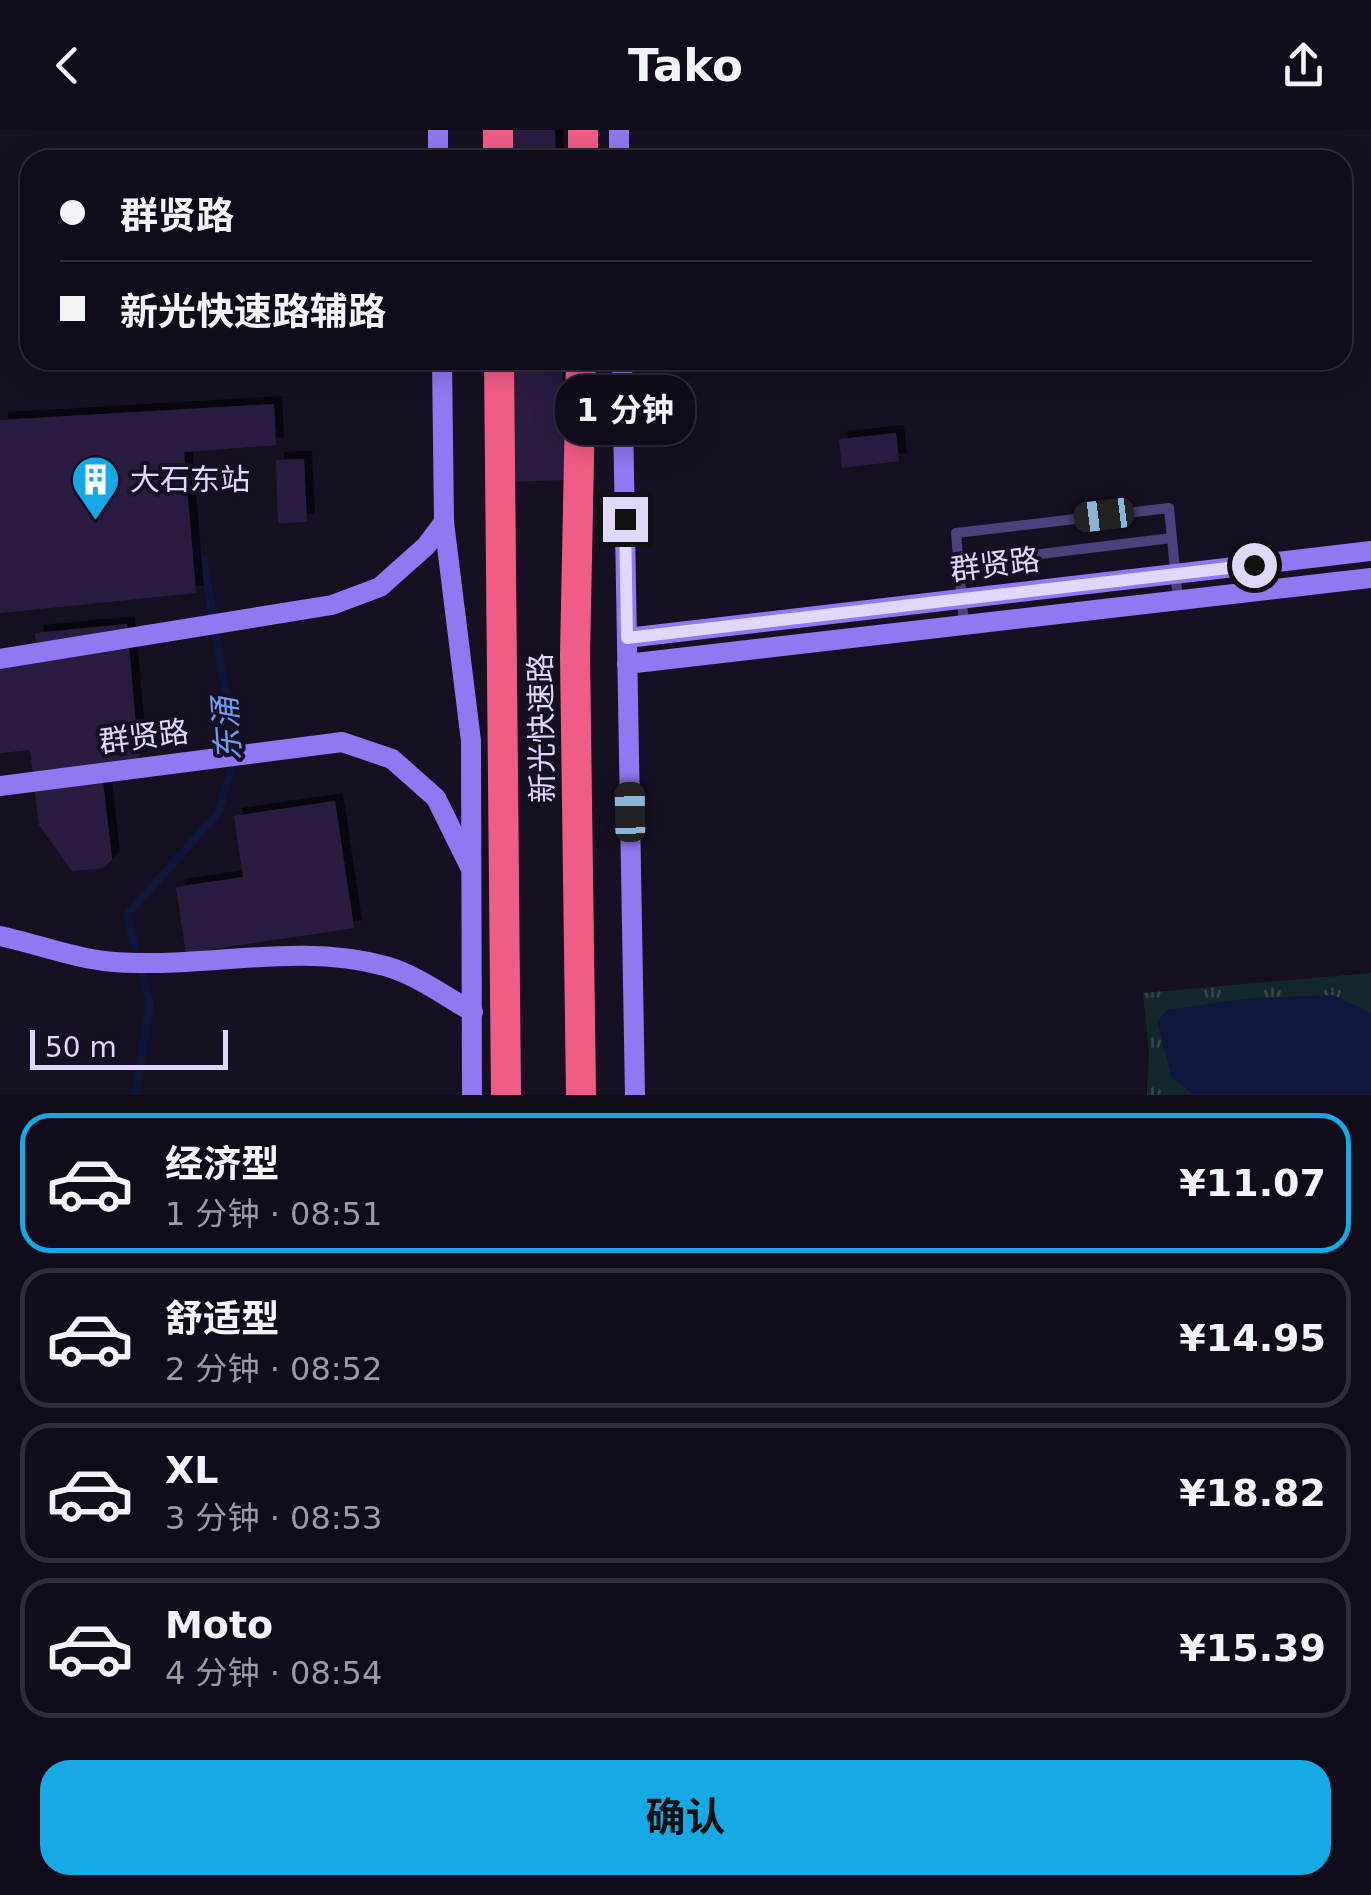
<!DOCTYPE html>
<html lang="zh">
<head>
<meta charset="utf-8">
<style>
	:root { --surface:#110c1a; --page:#1a1523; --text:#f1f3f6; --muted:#9c9ba2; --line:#302c39; --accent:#17a9e6 }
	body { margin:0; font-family:"DejaVu Sans","Noto Sans SC",sans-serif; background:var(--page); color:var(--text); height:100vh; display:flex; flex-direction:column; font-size:38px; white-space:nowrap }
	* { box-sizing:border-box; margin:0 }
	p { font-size:32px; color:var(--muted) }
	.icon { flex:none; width:55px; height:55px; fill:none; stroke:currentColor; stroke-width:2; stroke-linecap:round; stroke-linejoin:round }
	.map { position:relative; height:965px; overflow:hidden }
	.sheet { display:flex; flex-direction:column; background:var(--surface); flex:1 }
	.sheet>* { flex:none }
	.guide { position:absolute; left:20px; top:20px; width:1332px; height:220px; border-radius:30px; box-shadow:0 5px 25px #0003,0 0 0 2px var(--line); display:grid; align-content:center; height:220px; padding:0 40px; background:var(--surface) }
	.scale { position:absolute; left:30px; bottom:25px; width:198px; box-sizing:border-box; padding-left:10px; border:5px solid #e1d6fb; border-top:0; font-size:28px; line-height:35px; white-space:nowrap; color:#e1d6fb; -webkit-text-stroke:8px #171022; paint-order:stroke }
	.end { position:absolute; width:45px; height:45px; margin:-22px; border:12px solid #e1d6fb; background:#111; box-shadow:0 0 0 5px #111 }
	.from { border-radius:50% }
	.bubble { position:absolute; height:70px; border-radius:30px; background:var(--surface); box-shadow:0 5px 25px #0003,0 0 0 2px var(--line); font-size:32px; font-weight:700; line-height:70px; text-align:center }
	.car { position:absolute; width:30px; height:60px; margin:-30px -15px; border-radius:12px; box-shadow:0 0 8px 2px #0007; background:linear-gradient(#222 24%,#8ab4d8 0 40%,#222 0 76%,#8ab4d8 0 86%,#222 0) }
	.guide b { display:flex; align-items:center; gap:35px; height:95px; font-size:38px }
	.guide b+b { border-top:2px solid var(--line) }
	.guide i { width:25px; height:25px; background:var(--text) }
	ul { padding:18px 0 0; list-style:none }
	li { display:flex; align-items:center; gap:30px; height:140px; margin:0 20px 15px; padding:0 20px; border:5px solid var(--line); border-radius:30px }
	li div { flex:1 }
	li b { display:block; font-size:38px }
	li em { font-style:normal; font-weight:700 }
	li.active { border-color:var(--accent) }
	li>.icon { width:90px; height:90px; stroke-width:1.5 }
	.primary-button { display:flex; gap:20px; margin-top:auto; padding:20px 40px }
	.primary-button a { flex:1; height:115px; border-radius:30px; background:var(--accent); color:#111; font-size:40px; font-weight:700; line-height:115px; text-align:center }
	header { display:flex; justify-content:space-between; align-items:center; height:130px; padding:0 40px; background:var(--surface); font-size:45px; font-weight:700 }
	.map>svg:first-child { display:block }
	.grass { fill:url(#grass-tufts) }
	.water { fill:#0f173d }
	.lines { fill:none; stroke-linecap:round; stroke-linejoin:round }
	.stream { stroke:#0f173d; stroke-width:8 }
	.building { fill:#2c1e41; filter:url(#shadow) }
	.lane { stroke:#4e407d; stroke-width:10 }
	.secondary { stroke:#9177f1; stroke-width:20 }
	.highway { stroke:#ef5d87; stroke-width:30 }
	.route { stroke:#e1d6fb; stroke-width:12 }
	.labels { text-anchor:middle; stroke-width:8; stroke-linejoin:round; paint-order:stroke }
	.poi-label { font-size:30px; fill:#e1d6fb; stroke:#171022; text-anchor:start }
	.street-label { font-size:30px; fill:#e1d6fb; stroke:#171022 }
	.water-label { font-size:32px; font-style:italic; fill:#6e9bf0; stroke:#171022 }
</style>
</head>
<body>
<header><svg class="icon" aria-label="back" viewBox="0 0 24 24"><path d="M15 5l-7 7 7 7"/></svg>Tako<svg class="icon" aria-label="share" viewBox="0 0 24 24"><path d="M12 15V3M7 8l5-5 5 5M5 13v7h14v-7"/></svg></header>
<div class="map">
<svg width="1371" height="965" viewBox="0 0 1371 965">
	<defs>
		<pattern id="grass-tufts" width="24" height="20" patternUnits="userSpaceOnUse" patternTransform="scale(2.5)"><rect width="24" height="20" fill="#14282c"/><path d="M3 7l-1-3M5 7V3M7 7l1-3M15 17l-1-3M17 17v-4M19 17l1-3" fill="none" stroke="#36464c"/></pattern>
		<filter id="shadow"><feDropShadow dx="8" dy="-8" stdDeviation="0" flood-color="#0009"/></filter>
	</defs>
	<rect width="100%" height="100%" fill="#171022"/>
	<!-- grass -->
	<polygon class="grass" points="1371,843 1371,965 1147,965 1149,922 1143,863"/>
	<!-- water -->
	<polygon class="water" points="1333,865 1371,883 1371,965 1194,965 1172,948 1157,892 1166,880 1250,868"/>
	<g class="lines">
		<!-- stream -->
		<polyline class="stream" points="135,965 150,874 127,785 218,683 232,638 232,598 203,429 187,414"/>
	</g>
	<!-- building -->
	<g class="building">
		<polygon points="487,0 555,0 556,30 488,30"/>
		<polygon points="494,230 562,230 566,350 499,352"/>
		<polygon points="274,274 276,315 184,322 196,463 0,483 0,290"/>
		<polygon points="896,303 899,331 842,338 839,309"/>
		<polygon points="304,329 307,392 278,393 276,330"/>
		<polygon points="127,494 139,630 101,634 112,729 104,738 72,741 39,695 30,620 0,623 0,529 37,524 35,503"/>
		<polygon points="335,671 354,798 186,823 176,757 243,747 234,686"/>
	</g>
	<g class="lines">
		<!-- lane -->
		<g class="lane">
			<polyline points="959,434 1172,408"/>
			<polyline points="964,495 956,403 1169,378 1178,470"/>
		</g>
		<!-- secondary -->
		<g class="secondary">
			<polyline points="438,0 438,30"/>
			<polyline points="619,0 619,30"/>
			<polyline points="442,230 444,392 471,611 472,965"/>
			<polyline points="622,230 635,965"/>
			<polyline points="627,508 1371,421"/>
			<polyline points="0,529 332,475 380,457 426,416 444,392"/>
			<polyline points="627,534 1371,448"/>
			<polyline points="0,656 342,612 392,629 436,668 470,737"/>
			<path d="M 0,806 C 34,813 69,827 104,831 C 196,841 294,811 385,836 C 415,844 446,867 473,882"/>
		</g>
		<!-- highway -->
		<g class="highway">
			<polyline points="498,0 498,30"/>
			<polyline points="583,0 583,30"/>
			<polyline points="499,230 506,965"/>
			<polyline points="581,230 575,525 581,965"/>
		</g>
	</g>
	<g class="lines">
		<!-- route -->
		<polyline class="route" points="625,389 627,508 1254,435"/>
	</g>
	<!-- icons -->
	<defs>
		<symbol id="building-pin" viewBox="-11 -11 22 30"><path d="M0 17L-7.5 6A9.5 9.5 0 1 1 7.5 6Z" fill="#17a9e6" stroke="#171022"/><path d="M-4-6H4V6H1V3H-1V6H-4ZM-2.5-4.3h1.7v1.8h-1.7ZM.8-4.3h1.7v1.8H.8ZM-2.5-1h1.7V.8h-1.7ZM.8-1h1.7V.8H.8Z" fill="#fff"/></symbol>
	</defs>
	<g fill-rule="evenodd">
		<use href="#building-pin" x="68" y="322" width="55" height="75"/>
	</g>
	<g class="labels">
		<!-- poi labels -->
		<g class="poi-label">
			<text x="130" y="360">大石东站</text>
		</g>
		<!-- street labels -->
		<g class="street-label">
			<text transform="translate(995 435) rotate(-7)" y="10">群贤路</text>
			<text transform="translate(542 598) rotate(-91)" y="10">新光快速路</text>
			<text transform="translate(144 607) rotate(-7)" y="10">群贤路</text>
		</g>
		<!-- water labels -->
		<g class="water-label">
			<text transform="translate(227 599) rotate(-94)" y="11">东涌</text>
		</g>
	</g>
</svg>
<div class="scale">50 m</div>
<i class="end from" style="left:1254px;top:435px"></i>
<i class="end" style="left:625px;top:389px"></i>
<div class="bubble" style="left:555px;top:245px;width:140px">1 分钟</div>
<i class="car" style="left:1104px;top:385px;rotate:263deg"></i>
<i class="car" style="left:630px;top:682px;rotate:359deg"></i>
<div class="guide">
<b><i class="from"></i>群贤路</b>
<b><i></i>新光快速路辅路</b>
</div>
</div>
<section class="sheet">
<ul>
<li class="active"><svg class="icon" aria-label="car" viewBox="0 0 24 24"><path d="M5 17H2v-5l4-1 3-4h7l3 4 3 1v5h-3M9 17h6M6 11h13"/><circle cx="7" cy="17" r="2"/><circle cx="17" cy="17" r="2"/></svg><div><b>经济型</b><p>1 分钟 · 08:51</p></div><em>¥11.07</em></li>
<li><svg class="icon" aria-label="car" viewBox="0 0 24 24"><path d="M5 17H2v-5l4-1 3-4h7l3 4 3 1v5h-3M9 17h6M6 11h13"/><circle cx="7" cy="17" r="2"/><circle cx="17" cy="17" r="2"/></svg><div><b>舒适型</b><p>2 分钟 · 08:52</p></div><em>¥14.95</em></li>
<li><svg class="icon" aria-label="car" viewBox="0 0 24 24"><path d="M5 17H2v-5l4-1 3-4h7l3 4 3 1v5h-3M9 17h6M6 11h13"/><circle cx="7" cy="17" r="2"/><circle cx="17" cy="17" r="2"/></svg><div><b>XL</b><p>3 分钟 · 08:53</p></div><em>¥18.82</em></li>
<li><svg class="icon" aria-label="car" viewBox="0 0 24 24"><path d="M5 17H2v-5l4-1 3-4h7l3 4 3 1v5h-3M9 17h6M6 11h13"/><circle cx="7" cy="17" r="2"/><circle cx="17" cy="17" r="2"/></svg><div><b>Moto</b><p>4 分钟 · 08:54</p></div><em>¥15.39</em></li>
</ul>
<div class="primary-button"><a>确认</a></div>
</section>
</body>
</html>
